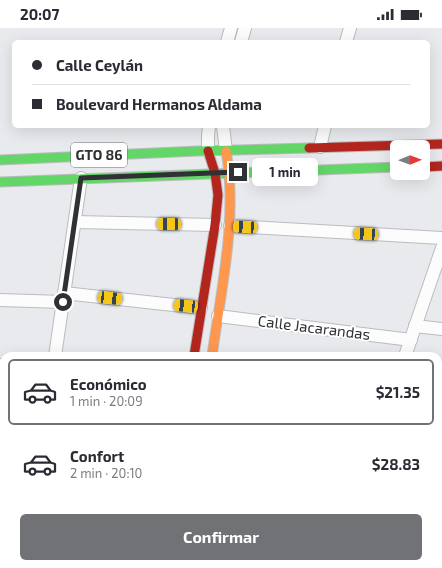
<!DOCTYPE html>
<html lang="es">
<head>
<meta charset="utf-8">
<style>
	:root { --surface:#fff; --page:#f7f7f7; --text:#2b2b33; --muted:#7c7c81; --line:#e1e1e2; --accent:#707275 }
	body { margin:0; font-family:"Exo 2",sans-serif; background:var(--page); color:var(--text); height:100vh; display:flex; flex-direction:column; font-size:15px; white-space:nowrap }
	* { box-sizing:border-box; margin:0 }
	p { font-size:13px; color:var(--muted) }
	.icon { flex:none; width:22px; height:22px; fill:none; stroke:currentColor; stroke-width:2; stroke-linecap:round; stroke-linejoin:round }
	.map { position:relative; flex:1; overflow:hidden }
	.drawer { position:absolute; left:0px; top:324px; width:442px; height:216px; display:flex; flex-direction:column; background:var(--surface); border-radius:12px 12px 0 0; box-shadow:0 4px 16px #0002 }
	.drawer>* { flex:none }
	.banner { position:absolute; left:12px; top:12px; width:418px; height:88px; border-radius:6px; box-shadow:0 4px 16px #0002; display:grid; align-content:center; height:88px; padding:0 20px; background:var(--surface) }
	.needle { width:26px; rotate:89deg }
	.controls { position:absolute; left:390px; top:112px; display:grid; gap:8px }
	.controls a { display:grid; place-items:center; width:40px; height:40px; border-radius:6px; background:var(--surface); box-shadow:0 4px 16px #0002; font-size:20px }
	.end { position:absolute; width:18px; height:18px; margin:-9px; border:5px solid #2f3134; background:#fff; box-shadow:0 0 0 2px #fff }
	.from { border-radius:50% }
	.bubble { position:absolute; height:28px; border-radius:6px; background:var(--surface); box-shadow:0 4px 16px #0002; font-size:13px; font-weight:700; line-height:28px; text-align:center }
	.car { position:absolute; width:12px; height:24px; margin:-12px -6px; border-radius:5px; box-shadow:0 0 3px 1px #0007; background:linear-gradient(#f5c518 24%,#345 0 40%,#f5c518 0 76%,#345 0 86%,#f5c518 0) }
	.banner b { display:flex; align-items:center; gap:14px; height:38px; font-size:15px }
	.banner b+b { border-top:1px solid var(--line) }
	.banner i { width:10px; height:10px; background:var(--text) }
	ul { padding:7px 0 0; list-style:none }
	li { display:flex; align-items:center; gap:12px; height:66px; margin:0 8px 6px; padding:0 12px; border:2px solid transparent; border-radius:6px }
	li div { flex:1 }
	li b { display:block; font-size:15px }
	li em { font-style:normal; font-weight:700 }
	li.on { border-color:var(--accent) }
	li>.icon { width:36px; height:36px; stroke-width:1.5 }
	.button { display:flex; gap:8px; margin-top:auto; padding:8px 20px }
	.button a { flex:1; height:46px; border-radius:6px; background:var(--accent); color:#fff; font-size:16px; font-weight:700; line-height:46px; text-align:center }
	.status { display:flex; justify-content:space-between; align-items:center; height:28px; padding:0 20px; background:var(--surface); direction:ltr }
	.status svg { height:11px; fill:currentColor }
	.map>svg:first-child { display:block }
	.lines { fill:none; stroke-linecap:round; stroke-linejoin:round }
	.street-casing { stroke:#bbbcbf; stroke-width:14 }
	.fast-casing { stroke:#bbbcbf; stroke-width:11 }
	.slow-casing { stroke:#bbbcbf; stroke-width:11 }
	.jam-casing { stroke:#bbbcbf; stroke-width:11 }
	.street { stroke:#fcfcfc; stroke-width:12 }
	.fast { stroke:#63d668; stroke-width:9 }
	.slow { stroke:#ff974d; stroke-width:9 }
	.jam { stroke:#b3261e; stroke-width:9 }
	.route { stroke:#2f3134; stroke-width:5 }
	.labels { text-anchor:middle; stroke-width:4; stroke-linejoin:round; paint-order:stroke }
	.shield { fill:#fff; stroke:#6d6f71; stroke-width:1 }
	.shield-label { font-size:14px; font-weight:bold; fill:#2f3134 }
	.street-label { font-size:15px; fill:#2f3134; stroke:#fff }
</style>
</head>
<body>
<div class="status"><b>20:07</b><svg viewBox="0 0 49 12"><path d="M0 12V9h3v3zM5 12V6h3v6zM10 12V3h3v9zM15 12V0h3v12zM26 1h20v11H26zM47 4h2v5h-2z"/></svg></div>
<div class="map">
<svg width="442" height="540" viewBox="0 0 442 540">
	<rect width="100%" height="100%" fill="#e8eaed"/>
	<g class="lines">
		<defs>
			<g id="street">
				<polyline points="227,14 231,0"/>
				<polyline points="241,14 245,0"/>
				<polyline points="346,14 350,0"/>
				<polyline points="223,98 226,123"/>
				<polyline points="320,119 325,98"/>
				<polyline points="208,123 208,108 209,98"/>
				<polyline points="75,194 215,197"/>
				<polyline points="230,198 442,210"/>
				<polyline points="64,265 201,280"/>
				<polyline points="0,272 63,274"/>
				<polyline points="218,288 411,312"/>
				<polyline points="415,298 442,301"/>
				<polyline points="55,328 81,150"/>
				<polyline points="405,328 442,220"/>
				<polyline points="0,337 4,338"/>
				<polyline points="438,376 442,376"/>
				<polyline points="0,437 4,439"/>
				<polyline points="438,455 442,455"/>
				<polyline points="0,480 4,481"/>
				<polyline points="438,531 442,531"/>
				<polyline points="30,540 30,536"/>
				<polyline points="329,540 330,536"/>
			</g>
			<g id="fast">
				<polyline points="0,132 198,123 309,120"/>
				<polyline points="0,154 397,139"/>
				<polyline points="184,536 184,540"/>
			</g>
			<g id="slow">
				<path d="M 212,328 C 221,262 238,189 226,123"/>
				<polyline points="167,540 168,536"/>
			</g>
			<g id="jam">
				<polyline points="309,120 442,116"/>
				<polyline points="423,139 442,138"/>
				<polyline points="194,328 215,197 218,167 215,145 208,123"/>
			</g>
		</defs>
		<!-- street casing -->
		<use href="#street" class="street-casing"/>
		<!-- fast casing -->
		<use href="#fast" class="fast-casing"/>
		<!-- slow casing -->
		<use href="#slow" class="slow-casing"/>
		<!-- jam casing -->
		<use href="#jam" class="jam-casing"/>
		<!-- street -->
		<use href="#street" class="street"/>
		<!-- fast -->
		<use href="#fast" class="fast"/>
		<!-- slow -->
		<use href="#slow" class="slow"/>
		<!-- jam -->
		<use href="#jam" class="jam"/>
	</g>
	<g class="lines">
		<!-- route -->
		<polyline class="route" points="63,274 81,150 238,144"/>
	</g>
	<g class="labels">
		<!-- shield labels -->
		<rect class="shield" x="71" y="115" width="56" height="24" rx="3"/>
		<g class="shield-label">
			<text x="99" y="132">GTO 86</text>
		</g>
		<!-- street labels -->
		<g class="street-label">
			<text transform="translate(314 300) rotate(7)" y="5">Calle Jacarandas</text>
		</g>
	</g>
</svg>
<div class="controls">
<a><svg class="needle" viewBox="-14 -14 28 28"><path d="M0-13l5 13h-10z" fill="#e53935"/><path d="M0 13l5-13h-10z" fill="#7c7c81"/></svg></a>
</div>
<i class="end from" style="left:63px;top:274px"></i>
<i class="end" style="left:238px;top:144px"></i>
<div class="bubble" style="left:252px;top:130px;width:66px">1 min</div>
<i class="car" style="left:169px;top:196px;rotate:271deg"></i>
<i class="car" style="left:245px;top:199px;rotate:273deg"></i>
<i class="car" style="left:366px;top:206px;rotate:273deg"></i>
<i class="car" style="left:110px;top:270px;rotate:96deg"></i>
<i class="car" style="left:186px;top:278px;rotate:276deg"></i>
<div class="banner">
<b><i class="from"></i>Calle Ceylán</b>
<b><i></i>Boulevard Hermanos Aldama</b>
</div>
<section class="drawer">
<ul>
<li class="on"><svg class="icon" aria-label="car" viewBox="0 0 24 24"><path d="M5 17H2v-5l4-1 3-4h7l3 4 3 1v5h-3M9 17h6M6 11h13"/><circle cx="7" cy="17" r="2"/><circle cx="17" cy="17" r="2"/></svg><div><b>Económico</b><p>1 min · 20:09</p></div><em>$21.35</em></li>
<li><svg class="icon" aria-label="car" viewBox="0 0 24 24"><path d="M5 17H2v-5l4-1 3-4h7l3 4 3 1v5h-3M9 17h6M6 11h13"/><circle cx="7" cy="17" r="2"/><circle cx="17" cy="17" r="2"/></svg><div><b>Confort</b><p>2 min · 20:10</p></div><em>$28.83</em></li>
</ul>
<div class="button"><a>Confirmar</a></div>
</section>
</div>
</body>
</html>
